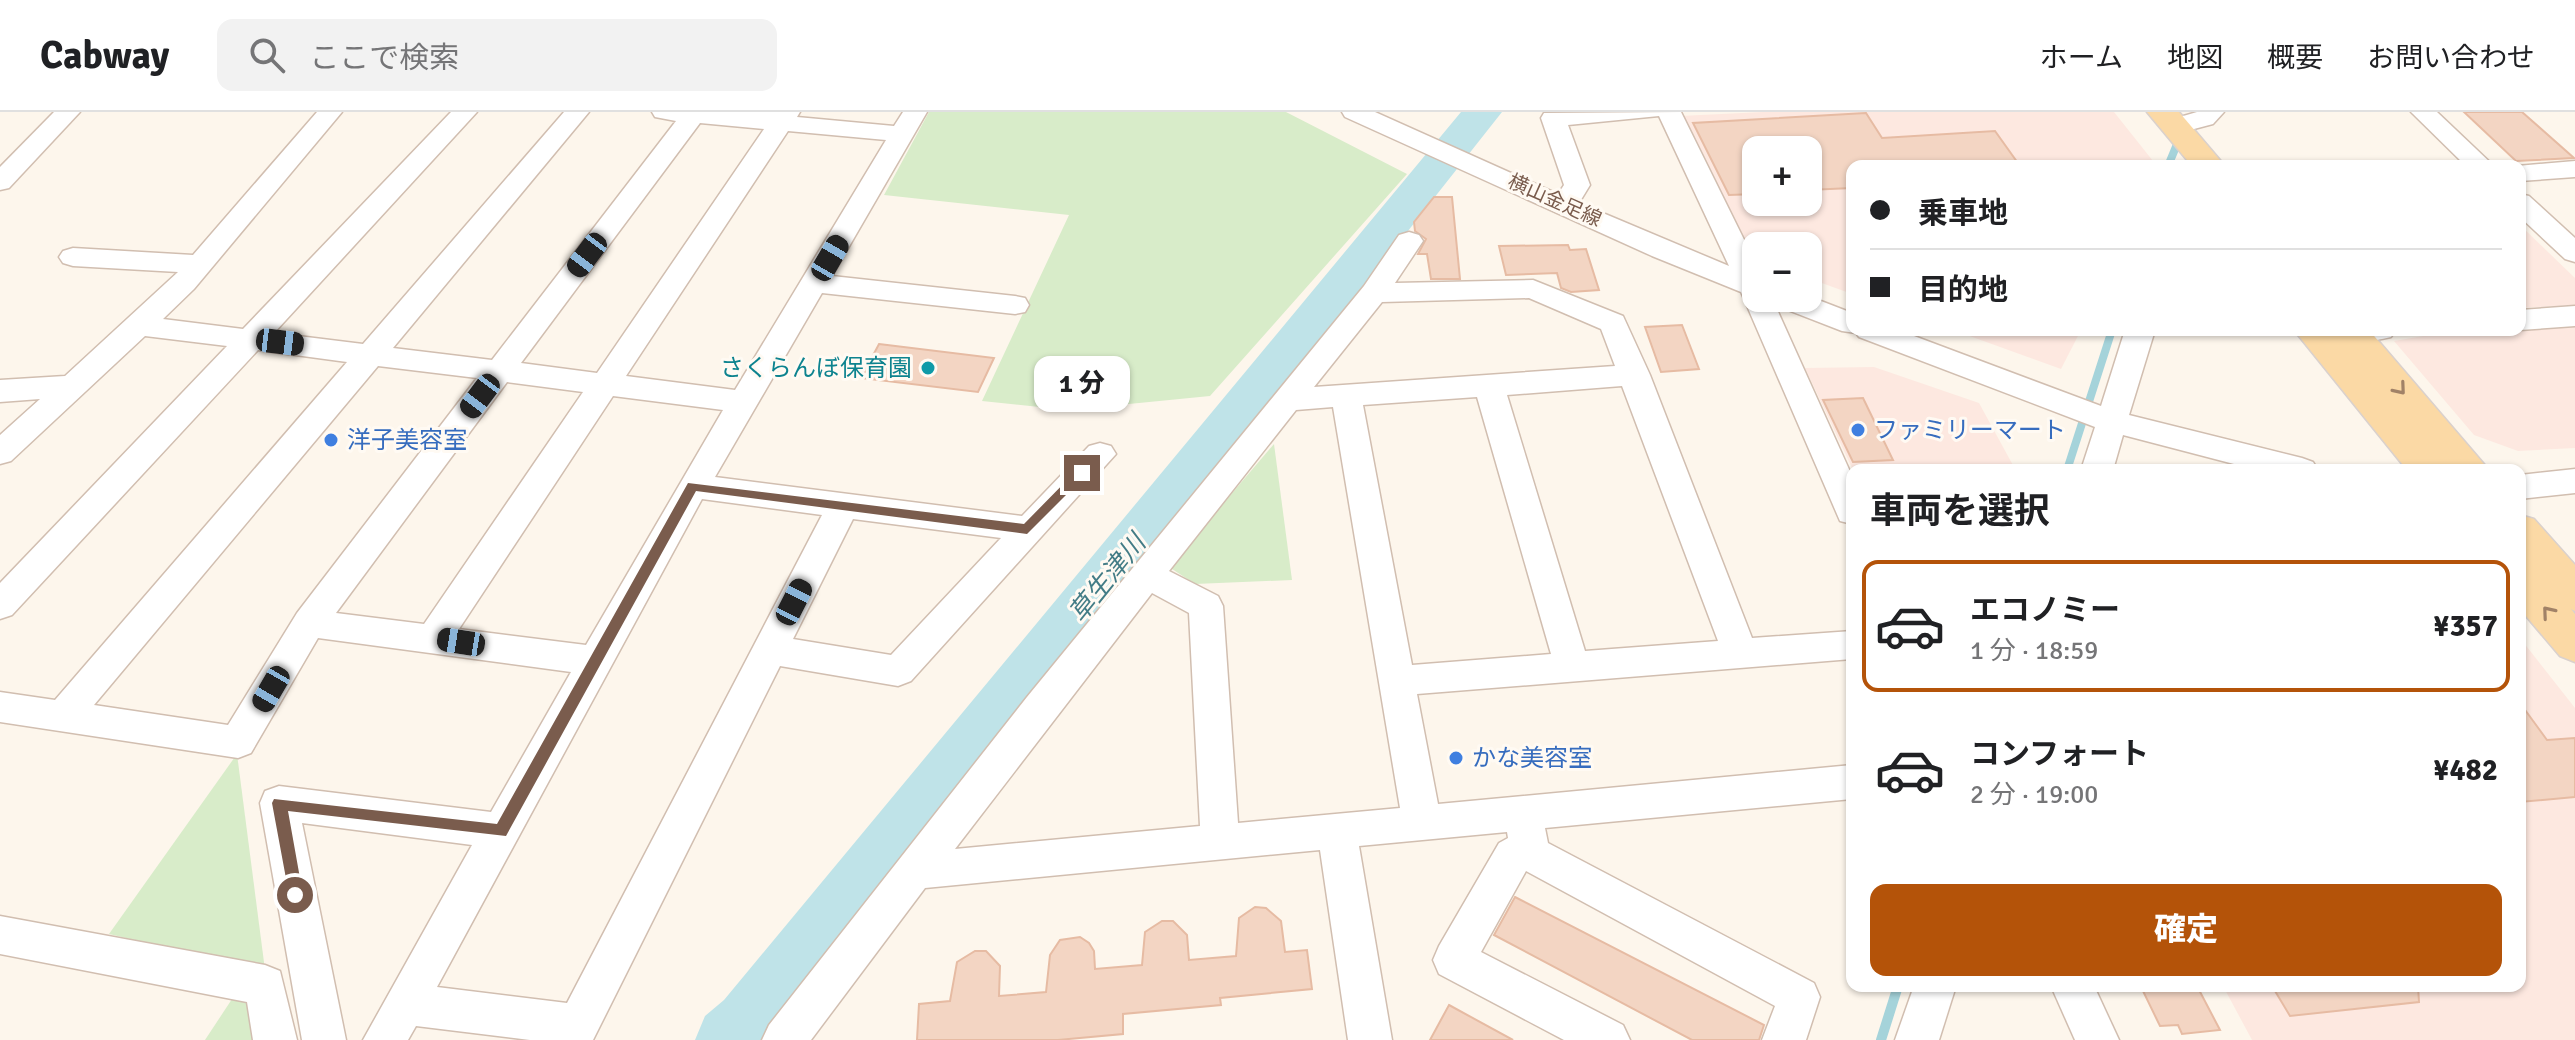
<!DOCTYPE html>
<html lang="ja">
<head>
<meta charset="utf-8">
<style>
	:root { --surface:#fff; --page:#f2f2f2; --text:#202124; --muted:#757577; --line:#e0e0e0; --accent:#b45309 }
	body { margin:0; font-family:Signika,"Noto Sans JP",sans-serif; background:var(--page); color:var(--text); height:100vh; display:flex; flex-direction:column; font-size:30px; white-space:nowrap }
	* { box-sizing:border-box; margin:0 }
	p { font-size:26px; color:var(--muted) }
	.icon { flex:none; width:44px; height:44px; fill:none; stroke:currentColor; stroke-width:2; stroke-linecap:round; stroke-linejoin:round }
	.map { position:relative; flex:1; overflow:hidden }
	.details { position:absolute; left:1846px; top:352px; width:680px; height:528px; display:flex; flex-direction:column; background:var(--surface); border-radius:16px; box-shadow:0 2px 6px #0004 }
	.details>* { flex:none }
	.guide { position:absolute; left:1846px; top:48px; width:680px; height:176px; border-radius:16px; box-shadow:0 2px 6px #0004; display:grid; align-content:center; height:176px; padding:0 24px; background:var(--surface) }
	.controls { position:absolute; left:1742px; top:24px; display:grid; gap:16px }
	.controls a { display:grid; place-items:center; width:80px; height:80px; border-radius:16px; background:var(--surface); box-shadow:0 2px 6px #0004; font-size:40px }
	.end { position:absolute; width:36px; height:36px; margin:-18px; border:10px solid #7a5c4d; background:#fff; box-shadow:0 0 0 4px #fff }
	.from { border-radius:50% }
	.bubble { position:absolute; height:56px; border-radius:16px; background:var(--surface); box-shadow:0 2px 6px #0004; font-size:26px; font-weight:800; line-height:56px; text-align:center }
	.car { position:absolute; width:24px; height:48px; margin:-24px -12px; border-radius:10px; box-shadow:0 0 6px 2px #0007; background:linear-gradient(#222 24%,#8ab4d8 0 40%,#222 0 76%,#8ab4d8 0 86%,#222 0) }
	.guide b { display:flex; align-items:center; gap:28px; height:76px; font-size:30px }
	.guide b+b { border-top:2px solid var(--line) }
	.guide i { width:20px; height:20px; background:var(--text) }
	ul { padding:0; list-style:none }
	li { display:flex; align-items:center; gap:24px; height:132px; margin:0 16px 12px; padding:0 8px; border:4px solid transparent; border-radius:16px }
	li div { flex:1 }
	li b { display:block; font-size:30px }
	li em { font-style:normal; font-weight:800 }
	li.current { border-color:var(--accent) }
	li>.icon { width:72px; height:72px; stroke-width:1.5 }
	h2 { padding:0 24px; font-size:36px; line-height:96px }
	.action { display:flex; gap:16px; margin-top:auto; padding:16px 24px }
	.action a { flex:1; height:92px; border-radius:16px; background:var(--accent); color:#fff; font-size:32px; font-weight:800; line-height:92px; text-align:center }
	header { display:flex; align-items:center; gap:48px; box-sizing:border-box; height:112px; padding:0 40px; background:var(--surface); border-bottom:2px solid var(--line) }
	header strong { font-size:38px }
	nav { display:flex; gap:44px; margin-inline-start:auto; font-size:28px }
	.search { width:560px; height:72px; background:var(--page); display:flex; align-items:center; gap:20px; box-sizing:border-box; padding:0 28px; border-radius:16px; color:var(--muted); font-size:30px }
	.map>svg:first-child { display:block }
	.commercial { fill:#fde8e0; fill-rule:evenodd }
	.green { fill:#d8ecc9 }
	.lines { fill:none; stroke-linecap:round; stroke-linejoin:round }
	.stream-far1 { stroke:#a5d3da; stroke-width:8 }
	.stream { stroke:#a5d3da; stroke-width:10 }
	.river { fill:#bfe3e8; fill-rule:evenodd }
	.building { fill:#f3d5c3; stroke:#e6bba3; stroke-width:2 }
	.minor-casing { stroke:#d1beb0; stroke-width:3 }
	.major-casing { stroke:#dad1cd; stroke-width:3 }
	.minor { fill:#fff; fill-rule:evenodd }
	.major { fill:#fbd9a5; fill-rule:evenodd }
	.oneway { stroke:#a18267 }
	.route { fill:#7a5c4d }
	.culture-dot { fill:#0f9aa8; stroke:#fffaf3; stroke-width:3 }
	.shop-dot { fill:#3f7fe0; stroke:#fffaf3; stroke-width:3 }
	.labels { text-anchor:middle; stroke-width:6; stroke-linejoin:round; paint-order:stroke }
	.far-street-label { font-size:20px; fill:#7a5c4d; stroke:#fffaf3 }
	.culture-label { font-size:24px; fill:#0d838f; stroke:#fffaf3; text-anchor:end }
	.shop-label { font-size:24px; fill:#366cbe; stroke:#fffaf3; text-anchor:start }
	.water-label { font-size:26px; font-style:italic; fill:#437c86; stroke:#fffaf3 }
</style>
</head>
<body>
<header>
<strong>Cabway</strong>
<div class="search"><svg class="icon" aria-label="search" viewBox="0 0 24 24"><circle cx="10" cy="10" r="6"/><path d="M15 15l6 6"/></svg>ここで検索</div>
<nav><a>ホーム</a><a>地図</a><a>概要</a><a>お問い合わせ</a></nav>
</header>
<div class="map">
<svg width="2575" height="928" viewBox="0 0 2575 928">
	<rect width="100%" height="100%" fill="#fdf6ec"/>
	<!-- commercial -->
	<g class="commercial">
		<path d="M 1763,0 L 2114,0 L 2157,54 L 1852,54 L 1852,182 L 1808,166 L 1808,134 L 1756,134 L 1756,147 L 1748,144 L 1680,4 ZM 1756,38 L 1808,38 L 1808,90 L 1756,90 Z"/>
		<polygon points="2520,113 2575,166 2575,193 2520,196"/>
		<polygon points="2575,210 2575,336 2518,339 2474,323 2394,229 2452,219 2520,218"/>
		<polygon points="1953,218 2081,218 2061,257"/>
		<polygon points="1874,255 1979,291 2015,357 1853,358 1805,256"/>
		<polygon points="2520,526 2575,596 2575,928 2252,928 2223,874 2520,874"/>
	</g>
	<!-- green -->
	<g class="green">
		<polygon points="929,0 1286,0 1407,62 1210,284 1068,298 982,289 1069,103 884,83"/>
		<polygon points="1274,332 1292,468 1195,472 1169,455"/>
		<polygon points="237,642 265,858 109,822"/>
		<polygon points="234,884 250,892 255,928 205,928"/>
	</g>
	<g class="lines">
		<!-- stream-far1 -->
		<g class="stream-far1">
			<polyline points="2168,54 2180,25"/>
			<polyline points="2067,358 2112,218"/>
		</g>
		<!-- stream -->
		<polyline class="stream" points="1881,928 1898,874"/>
		<!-- river -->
		<polygon class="river" points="1461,0 1502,0 1106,501 778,928 695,928 705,904 724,888"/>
	</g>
	<!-- building -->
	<g class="building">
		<polygon points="2464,0 2522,0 2574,46 2516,49"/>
		<polygon points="1866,1 1882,26 1995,19 2020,54 1852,54 1852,76 1808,78 1808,38 1756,38 1756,82 1729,83 1693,11"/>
		<polygon points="1434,85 1452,85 1460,167 1431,167 1427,142 1418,142 1426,127 1415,119 1414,110"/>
		<polygon points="1568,133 1570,138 1586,137 1599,178 1571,180 1561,176 1557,161 1506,163 1499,134"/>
		<polygon points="1682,213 1699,257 1661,260 1645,215"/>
		<polygon points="879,232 994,246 978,280 861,266"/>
		<polygon points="1863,286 1893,348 1853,350 1823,288"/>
		<polygon points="2520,591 2547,628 2575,626 2575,685 2520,690"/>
		<polygon points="1515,785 1764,913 1759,928 1692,928 1494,823"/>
		<polygon points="1255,795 1266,796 1281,809 1285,840 1307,838 1312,877 1220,886 1221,893 1123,902 1123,922 1058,928 917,928 919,892 950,889 957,850 975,839 986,839 1000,854 999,884 1046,880 1050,843 1060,828 1080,825 1089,831 1094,839 1095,857 1142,853 1145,820 1162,809 1173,809 1187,823 1189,848 1236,844 1239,806"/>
		<polygon points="2180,874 2197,874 2220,918 2182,922 2178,913 2160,914 2142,877"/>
		<polygon points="2272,874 2418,874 2419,890 2290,904"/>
		<polygon points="1449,893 1513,928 1430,928"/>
	</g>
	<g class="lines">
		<defs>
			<g id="minor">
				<polygon points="54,0 80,0 9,76 0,78 0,55"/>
				<path d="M 317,0 L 342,0 L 194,177 L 163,207 L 243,217 L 451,0 L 477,0 L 274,221 L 363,232 L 564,0 L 589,0 L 393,236 L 492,248 L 676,9 L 655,5 L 652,0 L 800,0 L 797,5 L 894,14 L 903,0 L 927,0 L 832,164 L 1015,184 L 1025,186 L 1029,193 L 1025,200 L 1015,202 L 822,181 L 715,365 L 1022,404 L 1089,334 L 1100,331 L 1111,334 L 1116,342 L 911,569 L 898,574 L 780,554 L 593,928 L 530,928 L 416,914 L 408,928 L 363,928 L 472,733 L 302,711 L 346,928 L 302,928 L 260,691 L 265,679 L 279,674 L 491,700 L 571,560 L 318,526 L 251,641 L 238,646 L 0,610 L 0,580 L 55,588 L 347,250 L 258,238 L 12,503 L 0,507 L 0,471 L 227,234 L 145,224 L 11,349 L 0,352 L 0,323 L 40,287 L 0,290 L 0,268 L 65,264 L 178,160 L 73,154 L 63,151 L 59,145 L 63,139 L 73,136 L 193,143 ZM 700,11 L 764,17 L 597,261 L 521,251 ZM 788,19 L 886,28 L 735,278 L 626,264 ZM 378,254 L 477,266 L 297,501 L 228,613 L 94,593 ZM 507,270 L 583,280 L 424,512 L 336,501 ZM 613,284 L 723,298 L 586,533 L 459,517 ZM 702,387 L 822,403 L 567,891 L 437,875 ZM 853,407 L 1001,426 L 891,543 L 793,527 Z"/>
				<path d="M 1342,0 L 1375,0 L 1558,82 L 1564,73 L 1541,6 L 1544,1 L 1681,0 L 1756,152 L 1756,186 L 1808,184 L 1852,201 L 1852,218 L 1898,218 L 2101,294 L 2125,218 L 2155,218 L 2129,303 L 2302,346 L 2313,350 L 2318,358 L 2257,358 L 2123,323 L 2113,358 L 2081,358 L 2095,315 L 1859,225 L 1856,221 L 1842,219 L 1775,193 L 1852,364 L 1852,412 L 1840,409 L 1741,180 L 1652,144 L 1345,5 ZM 1659,4 L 1729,154 L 1579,91 L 1590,73 L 1568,13 Z"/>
				<polygon points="2197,0 2224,0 2213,12 2175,22 2162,14 2166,9"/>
				<polygon points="2411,0 2437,0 2494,54 2466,54"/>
				<polygon points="2575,49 2575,65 2520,69 2520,54 2517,54"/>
				<polygon points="2520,82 2529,84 2575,126 2575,150 2565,147 2520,105"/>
				<path d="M 1409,120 L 1419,123 L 1423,129 L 1395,171 L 1533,168 L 1623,204 L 1650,263 L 1752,526 L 1852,519 L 1852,547 L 1417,582 L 1438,692 L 1852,653 L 1852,687 L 1545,716 L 1548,731 L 1814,871 L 1820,885 L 1806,928 L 1762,928 L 1775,894 L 1526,759 L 1481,840 L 1623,913 L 1630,928 L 1564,928 L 1439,862 L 1433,848 L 1439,834 L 1499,731 L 1508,726 L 1507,720 L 1359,734 L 1392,928 L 1348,928 L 1320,738 L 925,776 L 811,928 L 762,928 L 769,913 L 1027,585 L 1364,174 L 1399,123 ZM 1529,186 L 1601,217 L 1615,254 L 1314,275 L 1382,190 ZM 1622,274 L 1718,529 L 1585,539 L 1507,283 ZM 1477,285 L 1551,542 L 1412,553 L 1363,293 ZM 1333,295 L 1400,696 L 1238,711 L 1223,494 L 1218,484 L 1169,459 L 1296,298 ZM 1152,481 L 1189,501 L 1200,714 L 955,737 Z"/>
				<polygon points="2575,194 2575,214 2520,218 2520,198"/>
				<path d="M 2338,218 L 2396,218 L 2391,225 C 2375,229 2357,231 2341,227 Z"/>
				<polygon points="2575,357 2575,381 2520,387 2520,363"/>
				<polygon points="0,804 265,853 280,859 297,928 253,928 247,890 0,842"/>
				<polygon points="1914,874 1956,874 1939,928 1895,928"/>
				<polygon points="2051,874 2094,874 2119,928 2075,928"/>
			</g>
			<g id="major">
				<polygon points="2147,0 2179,0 2225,54 2192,54"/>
				<polygon points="2294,218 2369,218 2489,358 2407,358"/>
				<polygon points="2520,403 2534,407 2575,453 2575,499 2571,497 2575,502 2575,550 2560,544 2520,497 2520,451 2525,452 2520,446"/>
			</g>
		</defs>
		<!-- minor casing -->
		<use href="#minor" class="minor-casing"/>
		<!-- major casing -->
		<use href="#major" class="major-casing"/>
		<!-- minor -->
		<use href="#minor" class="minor"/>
		<!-- major -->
		<use href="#major" class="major"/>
	</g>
	<!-- one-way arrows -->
	<defs><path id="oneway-chevron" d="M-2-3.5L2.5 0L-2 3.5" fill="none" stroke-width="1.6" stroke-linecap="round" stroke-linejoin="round" transform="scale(2)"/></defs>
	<g class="oneway">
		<use href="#oneway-chevron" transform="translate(2400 277) rotate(50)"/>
		<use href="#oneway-chevron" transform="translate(2548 500) rotate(-130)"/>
	</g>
	<!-- route -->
	<polygon class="route" points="1077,358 1088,361 1027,422 696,379 506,724 288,699 303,783 301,788 290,788 272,691 274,687 497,712 688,371 1024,412"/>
	<!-- markers -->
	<circle class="culture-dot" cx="928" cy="256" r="8"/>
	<g class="shop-dot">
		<circle cx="1858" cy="318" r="8"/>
		<circle cx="331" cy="328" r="8"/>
		<circle cx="1456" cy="646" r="8"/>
	</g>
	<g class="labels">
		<!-- far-street labels -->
		<g class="far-street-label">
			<text transform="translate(1555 88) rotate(24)" y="7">横山金足線</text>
		</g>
		<!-- culture labels -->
		<g class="culture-label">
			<text x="912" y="264">さくらんぼ保育園</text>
		</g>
		<!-- shop labels -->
		<g class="shop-label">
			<text x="1874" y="326">ファミリーマート</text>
			<text x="347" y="336">洋子美容室</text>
			<text x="1472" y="654">かな美容室</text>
		</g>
		<!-- water labels -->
		<g class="water-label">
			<text transform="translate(1107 466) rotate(-51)" y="9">草生津川</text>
		</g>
	</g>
</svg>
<div class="controls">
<a>+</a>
<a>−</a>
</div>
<i class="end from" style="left:295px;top:783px"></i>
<i class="end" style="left:1082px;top:361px"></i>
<div class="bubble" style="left:1034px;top:244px;width:96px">1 分</div>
<i class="car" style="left:587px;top:143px;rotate:217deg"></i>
<i class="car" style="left:830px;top:146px;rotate:30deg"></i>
<i class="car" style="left:280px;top:230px;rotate:97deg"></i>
<i class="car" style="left:480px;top:284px;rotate:217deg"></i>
<i class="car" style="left:794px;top:490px;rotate:27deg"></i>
<i class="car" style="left:461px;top:530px;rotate:279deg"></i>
<i class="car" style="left:271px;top:577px;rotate:210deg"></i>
<div class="guide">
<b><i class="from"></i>乗車地</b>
<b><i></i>目的地</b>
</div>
<section class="details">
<h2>車両を選択</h2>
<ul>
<li class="current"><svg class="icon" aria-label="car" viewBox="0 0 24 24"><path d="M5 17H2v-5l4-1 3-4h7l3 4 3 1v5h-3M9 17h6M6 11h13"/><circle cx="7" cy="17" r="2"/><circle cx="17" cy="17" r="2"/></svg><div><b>エコノミー</b><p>1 分 · 18:59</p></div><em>¥357</em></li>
<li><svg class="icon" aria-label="car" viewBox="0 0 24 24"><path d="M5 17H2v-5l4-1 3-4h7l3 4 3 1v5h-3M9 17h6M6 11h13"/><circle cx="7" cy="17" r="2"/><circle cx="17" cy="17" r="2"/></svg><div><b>コンフォート</b><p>2 分 · 19:00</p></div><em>¥482</em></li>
</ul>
<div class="action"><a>確定</a></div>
</section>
</div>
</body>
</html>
